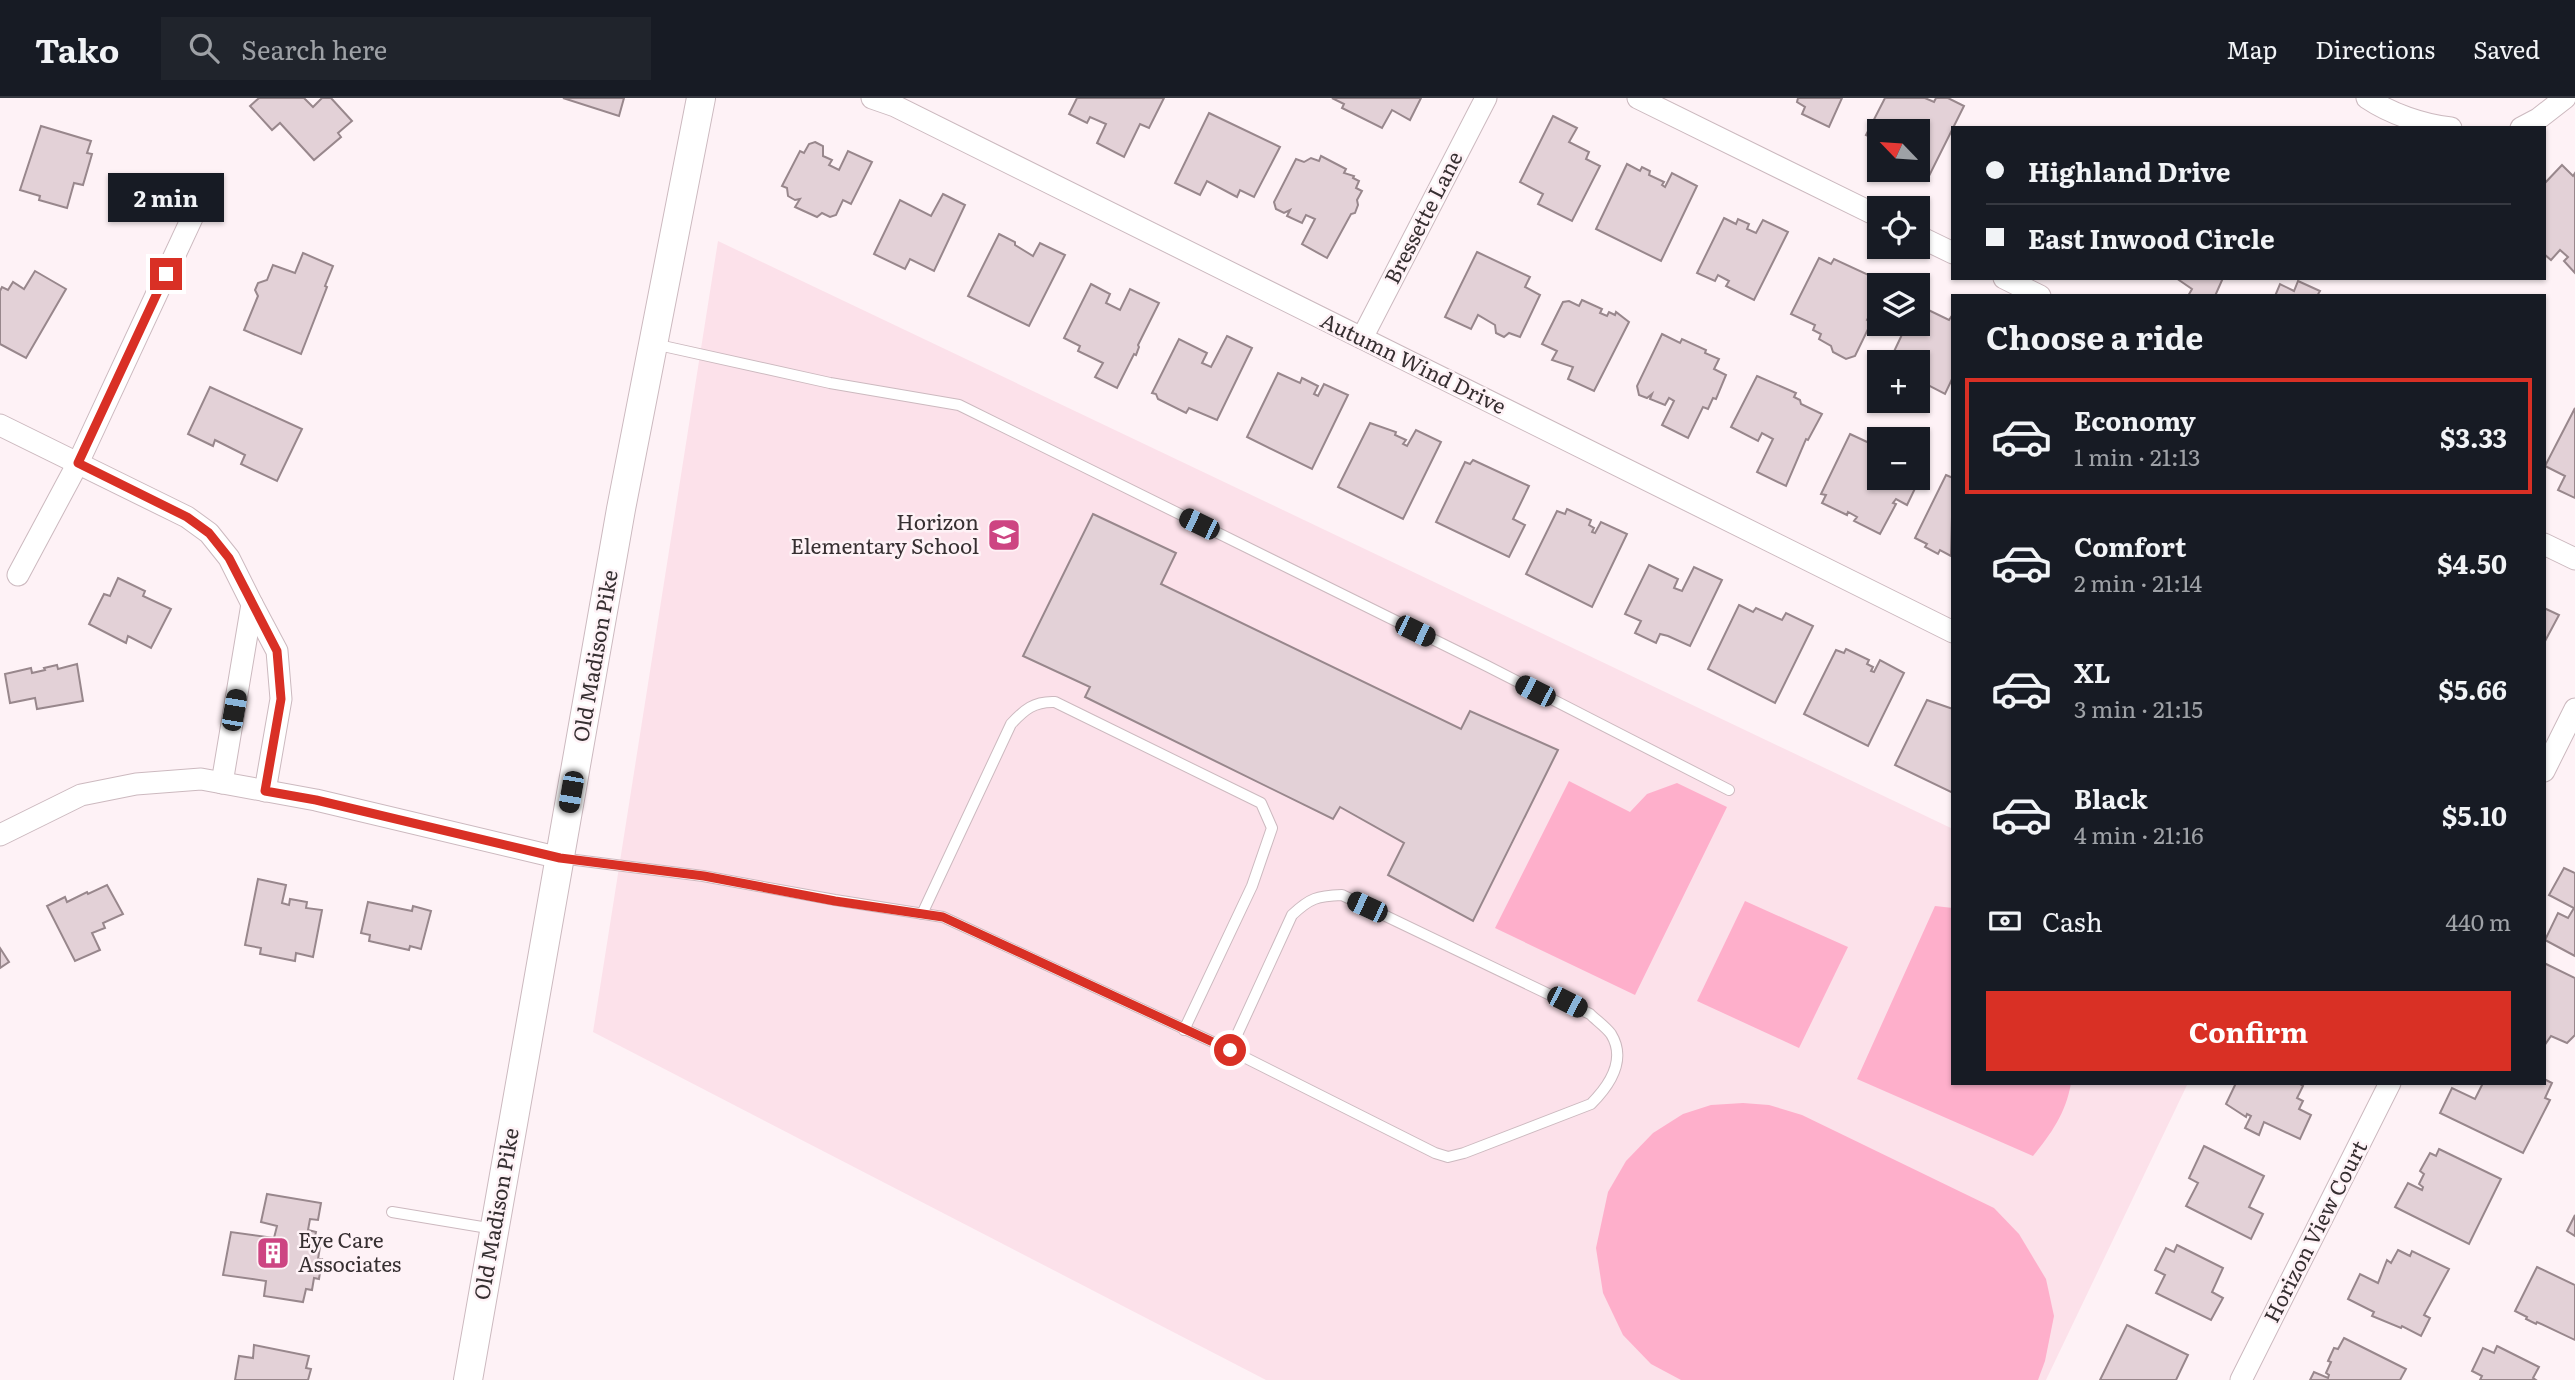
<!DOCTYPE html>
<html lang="en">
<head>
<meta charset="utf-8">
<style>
	:root { --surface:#171b24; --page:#20242c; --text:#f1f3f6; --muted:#9ea1a6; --line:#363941; --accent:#d93025 }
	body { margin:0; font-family:Literata,serif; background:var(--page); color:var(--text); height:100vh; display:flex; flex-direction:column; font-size:26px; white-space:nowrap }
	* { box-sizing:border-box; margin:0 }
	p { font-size:23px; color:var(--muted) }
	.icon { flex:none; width:38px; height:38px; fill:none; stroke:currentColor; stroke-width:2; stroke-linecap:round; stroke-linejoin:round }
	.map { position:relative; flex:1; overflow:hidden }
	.sheet { position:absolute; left:1951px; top:196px; width:595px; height:791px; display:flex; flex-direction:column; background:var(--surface); border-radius:0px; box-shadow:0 2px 5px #0004 }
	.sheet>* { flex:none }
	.banner { position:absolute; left:1951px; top:28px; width:595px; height:154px; border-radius:0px; box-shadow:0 2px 5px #0004; display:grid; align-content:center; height:154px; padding:0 35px; background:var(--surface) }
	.needle { width:46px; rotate:295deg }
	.buttons { position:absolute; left:1867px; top:21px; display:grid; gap:14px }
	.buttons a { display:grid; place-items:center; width:63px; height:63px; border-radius:0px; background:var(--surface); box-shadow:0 2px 5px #0004; font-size:35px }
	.end { position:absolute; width:32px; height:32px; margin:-16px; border:9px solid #d93025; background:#fff; box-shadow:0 0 0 4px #fff }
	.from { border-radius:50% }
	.bubble { position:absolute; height:49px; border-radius:0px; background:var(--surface); box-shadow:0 2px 5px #0004; font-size:23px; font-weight:700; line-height:49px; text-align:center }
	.car { position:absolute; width:21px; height:42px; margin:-21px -10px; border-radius:9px; box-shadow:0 0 5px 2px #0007; background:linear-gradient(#222 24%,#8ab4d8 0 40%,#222 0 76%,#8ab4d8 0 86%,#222 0) }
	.banner b { display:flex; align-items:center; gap:24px; height:66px; font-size:26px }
	.banner b+b { border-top:2px solid var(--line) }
	.banner i { width:18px; height:18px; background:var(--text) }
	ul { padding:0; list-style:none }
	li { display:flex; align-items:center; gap:21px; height:116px; margin:0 14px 10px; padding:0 21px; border:4px solid transparent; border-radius:0px }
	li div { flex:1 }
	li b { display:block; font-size:26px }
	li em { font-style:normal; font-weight:700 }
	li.active { border-color:var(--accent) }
	li>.icon { width:63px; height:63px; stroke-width:1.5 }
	h2 { padding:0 35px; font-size:32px; line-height:84px }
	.pay { display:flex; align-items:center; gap:18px; height:77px; padding:0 35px; font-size:26px }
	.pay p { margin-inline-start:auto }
	.primary-button { display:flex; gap:14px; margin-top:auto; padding:14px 35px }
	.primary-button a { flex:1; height:80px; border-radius:0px; background:var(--accent); color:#fff; font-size:28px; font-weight:700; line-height:80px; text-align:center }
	header { display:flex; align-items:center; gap:42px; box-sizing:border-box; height:98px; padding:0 35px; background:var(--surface); border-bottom:2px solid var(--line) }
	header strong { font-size:33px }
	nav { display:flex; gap:38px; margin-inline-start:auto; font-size:24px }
	.search { width:490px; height:63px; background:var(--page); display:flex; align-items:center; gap:18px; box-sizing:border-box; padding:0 24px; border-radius:0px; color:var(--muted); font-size:26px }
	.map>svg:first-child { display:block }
	.built { fill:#fce1ea }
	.green { fill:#feafcb }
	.building { fill:#e3d1d7; stroke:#98878c; stroke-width:2 }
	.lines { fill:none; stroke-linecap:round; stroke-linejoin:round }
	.service-casing { stroke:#ccb9bf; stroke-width:12 }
	.minor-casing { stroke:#ccb9bf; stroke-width:23 }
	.secondary-casing { stroke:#ccb9bf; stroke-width:30 }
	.service { stroke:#fff; stroke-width:10 }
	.minor { stroke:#fff; stroke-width:21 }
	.secondary { stroke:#fff; stroke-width:28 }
	.route { stroke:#d93025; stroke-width:9 }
	.labels { text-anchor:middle; stroke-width:5; stroke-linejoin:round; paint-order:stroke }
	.street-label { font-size:21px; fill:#362f31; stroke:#fef2f6 }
	.poi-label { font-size:21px; fill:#362f31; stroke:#fef2f6; text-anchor:end }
</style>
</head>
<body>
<header>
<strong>Tako</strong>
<div class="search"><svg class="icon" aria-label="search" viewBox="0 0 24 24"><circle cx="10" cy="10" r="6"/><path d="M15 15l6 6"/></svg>Search here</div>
<nav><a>Map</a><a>Directions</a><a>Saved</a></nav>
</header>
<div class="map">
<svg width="2575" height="1282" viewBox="0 0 2575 1282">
	<rect width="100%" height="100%" fill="#fef2f6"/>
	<!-- built -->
	<polygon class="built" points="718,143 1953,731 1953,985 2188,985 2046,1282 1266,1282 593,934"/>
	<!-- green -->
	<g class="green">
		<polygon points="1569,683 1630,714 1647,696 1677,685 1727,709 1635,897 1495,830"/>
		<polygon points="1745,803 1848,849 1799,950 1697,903"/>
		<path d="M 1935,808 L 1953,810 L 1953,985 L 2071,985 C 2066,1015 2051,1036 2033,1058 L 1857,981 Z"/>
		<polygon points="1743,1005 1769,1007 1802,1017 1994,1110 2019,1136 2046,1181 2054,1218 2045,1263 2038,1282 1681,1282 1651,1266 1623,1237 1603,1195 1596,1150 1608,1094 1626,1063 1653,1035 1683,1016 1711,1007"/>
	</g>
	<!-- building -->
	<g class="building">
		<polygon points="259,0 304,0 313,9 322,0 331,0 352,23 338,35 341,39 314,62 280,25 272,32 250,8"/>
		<polygon points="563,0 624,0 619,18"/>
		<polygon points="1077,0 1164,0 1149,30 1140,26 1124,59 1097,45 1106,26 1090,19 1087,25 1069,16"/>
		<polygon points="1332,0 1421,0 1410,22 1392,12 1382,30 1342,10 1344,6"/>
		<polygon points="1798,0 1842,0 1829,29 1802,16 1805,9 1797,4"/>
		<polygon points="1885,0 1925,0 1934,4 1936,0 1948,0 1964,8 1928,80 1913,73 1918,72 1918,33 1880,33 1880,44 1866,37"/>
		<polygon points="1209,15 1280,49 1254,99 1240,92 1237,99 1207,83 1200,97 1175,85"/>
		<polygon points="1553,18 1577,30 1569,44 1589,54 1586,61 1600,68 1572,123 1538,106 1543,96 1520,84"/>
		<polygon points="41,28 91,43 87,55 92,56 83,87 74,85 67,110 39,102 40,98 20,92"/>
		<polygon points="815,44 823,48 823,58 832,62 829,67 839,72 848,53 872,64 851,106 843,102 836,117 830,119 822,115 817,119 795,109 800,101 795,102 788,98 787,90 782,88 800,53 804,55 809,46"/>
		<polygon points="1321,58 1346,71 1344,75 1354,78 1353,80 1359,83 1356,90 1362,93 1357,102 1358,107 1355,115 1351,116 1327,160 1302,146 1315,121 1306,117 1302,125 1287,118 1290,112 1284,115 1276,111 1274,104 1296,61 1304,64 1311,60 1319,63"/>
		<polygon points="1627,66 1640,73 1642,69 1650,73 1649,77 1664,84 1662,87 1665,89 1672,75 1697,88 1661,163 1596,131"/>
		<polygon points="2562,67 2573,78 2575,75 2575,175 2564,163 2568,159 2560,152 2551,162 2544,156 2544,86"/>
		<polygon points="943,96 965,107 934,173 910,161 905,171 874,156 900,102 931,118"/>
		<polygon points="1724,120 1736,126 1738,121 1749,126 1747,131 1756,135 1763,122 1788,134 1754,202 1726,188 1729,183 1718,177 1715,183 1697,175"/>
		<polygon points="999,136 1015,144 1015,147 1033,158 1040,145 1065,157 1029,228 968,198"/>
		<polygon points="1477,154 1530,179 1525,189 1540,197 1520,239 1509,235 1504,239 1496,235 1495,227 1478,217 1471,231 1445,219"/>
		<polygon points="303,155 333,168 325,188 327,189 301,256 244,232 258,198 255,192 258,185 267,182 273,167 295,175"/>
		<polygon points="1819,160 1831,166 1834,161 1886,185 1880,187 1880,198 1867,222 1871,225 1855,258 1846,261 1833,254 1831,248 1819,241 1821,236 1813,232 1815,227 1791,216"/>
		<polygon points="35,173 66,191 26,260 0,246 0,193 2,189 8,192 13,184 24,191"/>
		<polygon points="2176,180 2223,180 2215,198 2188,198 2192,191"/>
		<polygon points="2298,183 2320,193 2317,198 2275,198 2280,186 2294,193"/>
		<polygon points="1091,186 1110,196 1106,205 1120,212 1130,191 1159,205 1138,247 1139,249 1136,257 1134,256 1117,290 1095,279 1103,265 1078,253 1080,248 1064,240"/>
		<polygon points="1582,202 1602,211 1600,215 1607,218 1609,214 1615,217 1616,214 1629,224 1594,293 1568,281 1573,269 1552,262 1557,253 1542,246 1563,204 1569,203 1579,208"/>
		<polygon points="1918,207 1949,222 1953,216 1953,279 1945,296 1918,282 1918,264 1889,264 1907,226 1918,226"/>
		<polygon points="1662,236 1680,245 1682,241 1706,252 1705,255 1719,261 1714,271 1726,277 1716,301 1713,300 1708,311 1703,309 1688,340 1662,327 1674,303 1669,300 1665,307 1650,301 1652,296 1647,300 1639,297 1637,288"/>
		<polygon points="1227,238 1252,250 1217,322 1189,310 1186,315 1158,301 1156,296 1152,295 1179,241 1207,255 1202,265 1211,269"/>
		<polygon points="1278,275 1300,285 1302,280 1318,288 1314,296 1318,298 1324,286 1348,297 1312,371 1247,339"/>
		<polygon points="1757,278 1796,295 1794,299 1800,302 1801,306 1822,316 1808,342 1806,341 1786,388 1757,374 1773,341 1762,335 1758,343 1731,329"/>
		<polygon points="210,289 302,331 277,383 241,366 245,357 215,342 213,348 188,336"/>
		<polygon points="2575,310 2575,400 2558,392 2565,378 2545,368"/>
		<polygon points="1370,325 1396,334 1395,337 1406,342 1403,346 1407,348 1416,332 1441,344 1403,421 1338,389"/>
		<polygon points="1850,336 1880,350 1880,380 1918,380 1918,369 1924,372 1907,407 1896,401 1893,405 1896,406 1880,436 1854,423 1857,419 1848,414 1847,417 1822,405 1826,397 1821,396"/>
		<polygon points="1473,362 1529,388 1513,421 1525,427 1509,459 1436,424 1465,364 1470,366"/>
		<polygon points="1946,377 1953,380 1951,458 1940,452 1938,456 1925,449 1927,446 1915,440"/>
		<polygon points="1567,411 1591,422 1589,427 1594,430 1592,434 1595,435 1601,424 1627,436 1592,509 1526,476 1557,413 1565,416"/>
		<polygon points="1093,416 1176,455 1161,486 1461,631 1470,613 1558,652 1473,823 1388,777 1404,745 1340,709 1333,721 1085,599 1090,589 1023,558"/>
		<polygon points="1649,467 1678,481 1674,490 1682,493 1694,469 1722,482 1690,548 1668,538 1660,536 1656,545 1635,535 1641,523 1625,516"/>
		<polygon points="118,480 145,493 143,498 171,511 151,550 128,538 126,545 89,526 104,496 110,498"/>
		<polygon points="1739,507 1753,514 1756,510 1782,522 1786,515 1813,528 1775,605 1708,571"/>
		<polygon points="2544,510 2559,517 2544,545"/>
		<polygon points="1846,551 1869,562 1867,566 1873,569 1871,573 1874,574 1880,562 1904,575 1868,648 1804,616 1836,552 1844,555"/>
		<polygon points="77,566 83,603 37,611 35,600 10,605 5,576 31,570 32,575 45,572 44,570 57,567 58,571"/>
		<polygon points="1927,602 1953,611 1953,695 1895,667"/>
		<polygon points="2564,770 2575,775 2575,858 2545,842 2558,815 2568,820 2574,810 2549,797"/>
		<polygon points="258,781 286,787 282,805 289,807 290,801 307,804 306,810 322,812 313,859 296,855 295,863 260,856 261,850 245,847"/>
		<polygon points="107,787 123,816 103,825 105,830 92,835 100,852 75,863 47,808 65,799 67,804 87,794 88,796"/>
		<polygon points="368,804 412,813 413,808 431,813 421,851 410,848 409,852 369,843 370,837 361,835"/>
		<polygon points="0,850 9,864 0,870"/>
		<polygon points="2544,865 2575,880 2575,937 2567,945 2551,938 2544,948"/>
		<polygon points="2544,981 2552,985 2545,1000 2550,1002 2523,1055 2440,1015 2452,990 2475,1001 2483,985 2544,985"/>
		<polygon points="2236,985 2298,985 2303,988 2297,1000 2303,1003 2299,1011 2311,1017 2300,1041 2264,1024 2259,1037 2245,1030 2251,1018 2247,1016 2246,1019 2226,1006"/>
		<polygon points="2204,1048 2264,1078 2249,1109 2263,1116 2251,1141 2186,1108 2198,1085 2189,1080"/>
		<polygon points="2439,1051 2501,1081 2469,1146 2395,1109 2408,1085 2422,1092 2423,1089 2419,1086 2424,1076 2420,1073 2430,1055 2436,1058"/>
		<polygon points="267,1096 321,1105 318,1122 310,1121 308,1132 316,1134 313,1147 320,1149 318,1161 322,1161 319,1181 314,1180 312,1192 306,1191 303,1204 264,1198 266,1183 223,1177 231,1134 274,1140 277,1128 261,1124"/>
		<polygon points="2575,1117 2575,1138 2567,1133"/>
		<polygon points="2177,1147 2223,1170 2212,1194 2223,1200 2211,1222 2156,1195 2165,1177 2155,1172 2166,1150 2174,1154"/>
		<polygon points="2398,1152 2410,1158 2412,1153 2449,1171 2424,1217 2430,1220 2421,1238 2402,1228 2401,1230 2372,1218 2374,1214 2348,1201 2360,1176 2378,1185 2387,1162 2391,1165"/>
		<polygon points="2537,1169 2575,1187 2575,1242 2537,1224 2536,1226 2526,1221 2527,1219 2515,1213"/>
		<polygon points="2127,1227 2188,1257 2176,1282 2100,1282"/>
		<polygon points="2344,1240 2406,1271 2400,1282 2310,1282 2314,1274 2328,1280 2329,1277 2326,1275 2331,1264 2328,1263 2334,1250 2338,1251"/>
		<polygon points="254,1247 309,1258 306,1270 311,1271 308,1282 235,1282 239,1258 253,1260"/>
		<polygon points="2497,1248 2539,1269 2533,1280 2536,1282 2480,1282 2482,1278 2472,1273 2483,1250 2494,1255"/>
	</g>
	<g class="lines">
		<defs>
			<g id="service">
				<polyline points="654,246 830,285 959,307 1487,568 1729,692"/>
				<polyline points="560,760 703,778 835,802 943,819 1230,952"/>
				<path d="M 1342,797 L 1590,916 C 1596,922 1606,929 1611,936 C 1627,962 1609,988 1591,1006 L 1464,1055 L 1448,1059 L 1435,1055 L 1230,952 L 1292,817 C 1310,800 1317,798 1342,797 Z"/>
				<path d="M 922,816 L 1011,626 C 1024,612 1034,603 1055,604 L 1261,705 L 1272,730 L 1252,788 L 1184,932"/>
				<polyline points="392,1114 494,1131"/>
			</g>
			<g id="minor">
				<polyline points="872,0 895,8 1953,534"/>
				<polyline points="1638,0 1880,119"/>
				<path d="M 2367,0 C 2391,16 2423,27 2451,30"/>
				<polyline points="2521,30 2538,21 2565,0"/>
				<polyline points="1918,138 1953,155"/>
				<polyline points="2004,180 2040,198"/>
				<polyline points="1362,240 1486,0"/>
				<polyline points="0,327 187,419 209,435 229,460 252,506 222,685"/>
				<polyline points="2544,446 2575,461"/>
				<polyline points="18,477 78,365 199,105"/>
				<polyline points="252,506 277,553 281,601 265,693"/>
				<polyline points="2544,673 2575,611"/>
				<polyline points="0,737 81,697 136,686 201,681 316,702 560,760"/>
				<polyline points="2241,1282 2390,985"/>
			</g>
			<polyline id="secondary" points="468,1282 621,411 701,0"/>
		</defs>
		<!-- service casing -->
		<use href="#service" class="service-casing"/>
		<!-- minor casing -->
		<use href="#minor" class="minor-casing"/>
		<!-- secondary casing -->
		<use href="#secondary" class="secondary-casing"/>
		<!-- service -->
		<use href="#service" class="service"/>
		<!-- minor -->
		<use href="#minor" class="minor"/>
		<!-- secondary -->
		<use href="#secondary" class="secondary"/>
	</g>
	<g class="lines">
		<!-- route -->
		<polyline class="route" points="166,176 78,365 187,419 209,435 229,460 277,553 281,601 265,693 316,702 560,760 704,778 835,803 943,819 1230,952"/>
	</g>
	<!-- icons -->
	<defs>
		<symbol id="school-square" viewBox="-11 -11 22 22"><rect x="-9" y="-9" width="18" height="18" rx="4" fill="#cd4582" stroke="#fef2f6"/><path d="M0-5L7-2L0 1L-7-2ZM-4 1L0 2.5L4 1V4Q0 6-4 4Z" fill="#fff"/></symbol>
		<symbol id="building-square" viewBox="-11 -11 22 22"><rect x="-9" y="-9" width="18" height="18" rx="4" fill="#cd4582" stroke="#fef2f6"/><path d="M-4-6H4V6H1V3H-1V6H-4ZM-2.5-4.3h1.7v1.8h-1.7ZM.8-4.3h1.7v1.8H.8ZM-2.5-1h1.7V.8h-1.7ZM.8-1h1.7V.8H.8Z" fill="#fff"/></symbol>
	</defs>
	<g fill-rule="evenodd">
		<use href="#school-square" x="985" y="418" width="38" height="38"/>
		<use href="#building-square" x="254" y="1136" width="38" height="38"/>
	</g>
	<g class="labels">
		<!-- street labels -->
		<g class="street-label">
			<text transform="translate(1424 120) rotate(-63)" y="7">Bressette Lane</text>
			<text transform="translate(1413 266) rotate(26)" y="7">Autumn Wind Drive</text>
			<text transform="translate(596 558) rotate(-80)" y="7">Old Madison Pike</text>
			<text transform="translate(497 1116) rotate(-80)" y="7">Old Madison Pike</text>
			<text transform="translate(2316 1134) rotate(-63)" y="7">Horizon View Court</text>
		</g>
		<!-- poi labels -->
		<g class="poi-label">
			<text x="979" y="432">Horizon<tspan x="979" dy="24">Elementary School</tspan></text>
			<text x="298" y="1150" text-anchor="start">Eye Care<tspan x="298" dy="24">Associates</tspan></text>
		</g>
	</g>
</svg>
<div class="buttons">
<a><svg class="needle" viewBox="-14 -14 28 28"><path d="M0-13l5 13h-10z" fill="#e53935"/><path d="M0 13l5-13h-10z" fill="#9ea1a6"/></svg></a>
<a><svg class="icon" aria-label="locate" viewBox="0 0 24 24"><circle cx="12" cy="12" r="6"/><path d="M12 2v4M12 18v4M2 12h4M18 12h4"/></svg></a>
<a><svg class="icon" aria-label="layers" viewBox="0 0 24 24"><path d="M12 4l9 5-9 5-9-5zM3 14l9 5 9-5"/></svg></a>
<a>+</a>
<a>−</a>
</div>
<i class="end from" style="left:1230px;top:952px"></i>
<i class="end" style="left:166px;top:176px"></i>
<div class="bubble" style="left:108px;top:75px;width:116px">2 min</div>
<i class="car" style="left:1199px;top:426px;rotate:296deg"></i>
<i class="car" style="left:1415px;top:533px;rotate:116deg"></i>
<i class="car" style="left:1535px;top:593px;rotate:297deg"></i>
<i class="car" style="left:234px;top:612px;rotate:10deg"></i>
<i class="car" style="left:571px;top:694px;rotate:190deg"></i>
<i class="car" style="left:1367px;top:809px;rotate:295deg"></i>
<i class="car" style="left:1567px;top:904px;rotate:117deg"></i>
<div class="banner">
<b><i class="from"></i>Highland Drive</b>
<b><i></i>East Inwood Circle</b>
</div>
<section class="sheet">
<h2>Choose a ride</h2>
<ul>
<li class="active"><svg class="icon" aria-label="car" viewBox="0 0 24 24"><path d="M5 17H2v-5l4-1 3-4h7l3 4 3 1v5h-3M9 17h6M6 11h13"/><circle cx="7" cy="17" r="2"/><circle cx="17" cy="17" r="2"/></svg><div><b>Economy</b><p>1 min · 21:13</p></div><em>$3.33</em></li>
<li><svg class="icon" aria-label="car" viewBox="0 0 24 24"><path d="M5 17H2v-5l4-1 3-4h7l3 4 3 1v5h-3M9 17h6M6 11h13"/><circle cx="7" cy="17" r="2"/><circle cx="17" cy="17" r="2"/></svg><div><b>Comfort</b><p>2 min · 21:14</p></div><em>$4.50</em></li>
<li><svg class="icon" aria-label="car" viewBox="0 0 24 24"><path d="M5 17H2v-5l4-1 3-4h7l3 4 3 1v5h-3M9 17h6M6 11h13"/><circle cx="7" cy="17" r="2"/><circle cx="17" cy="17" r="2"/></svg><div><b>XL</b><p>3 min · 21:15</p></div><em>$5.66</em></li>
<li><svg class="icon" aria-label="car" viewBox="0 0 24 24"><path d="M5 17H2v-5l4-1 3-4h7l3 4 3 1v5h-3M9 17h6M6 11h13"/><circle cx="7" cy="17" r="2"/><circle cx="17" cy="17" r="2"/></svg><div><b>Black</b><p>4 min · 21:16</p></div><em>$5.10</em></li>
</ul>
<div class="pay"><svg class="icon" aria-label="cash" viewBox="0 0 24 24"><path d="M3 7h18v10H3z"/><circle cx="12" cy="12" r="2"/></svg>Cash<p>440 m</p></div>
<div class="primary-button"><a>Confirm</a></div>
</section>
</div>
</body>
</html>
